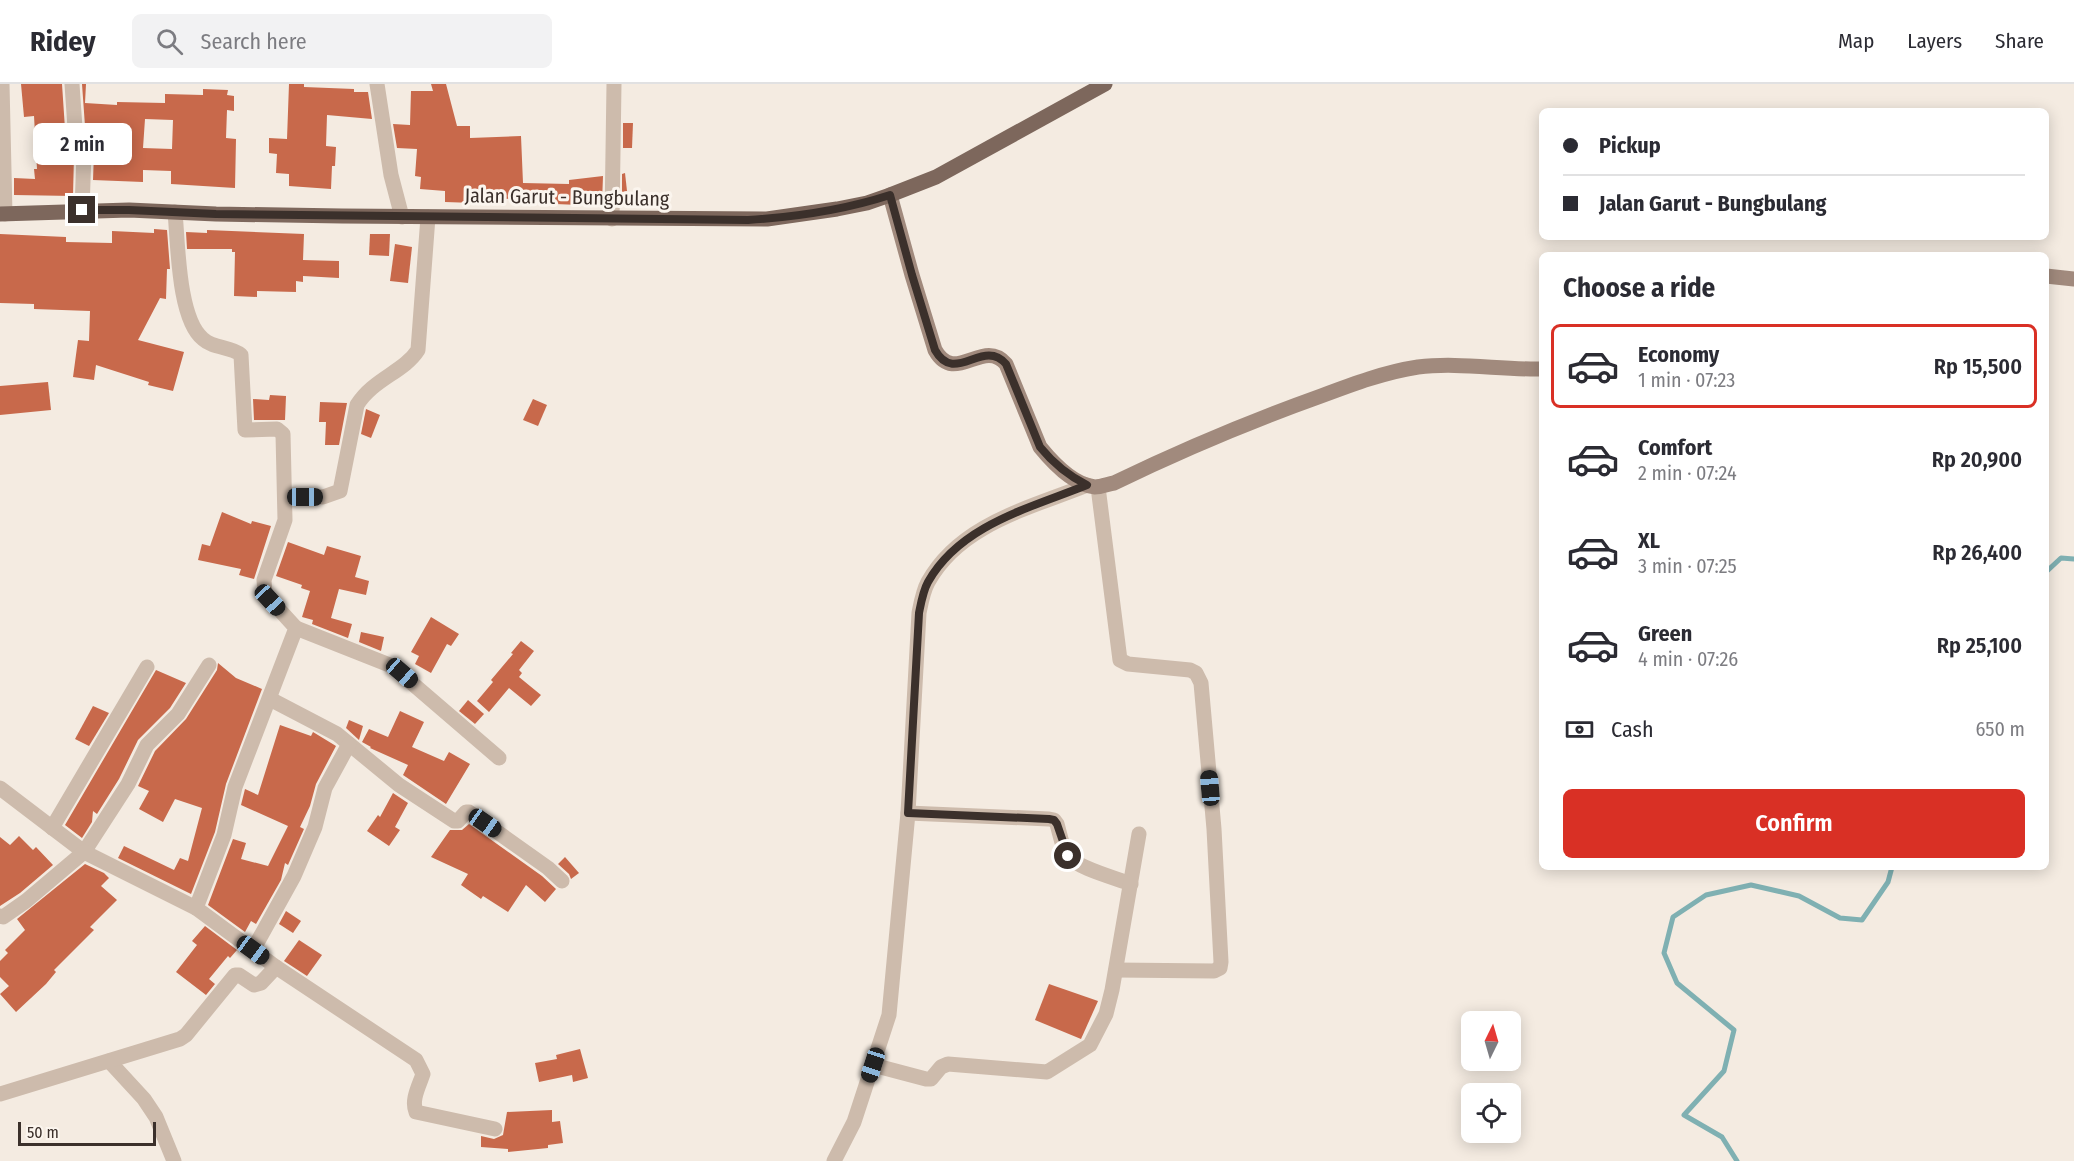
<!DOCTYPE html>
<html lang="en">
<head>
<meta charset="utf-8">
<style>
	:root { --surface:#fff; --page:#f2f2f3; --text:#2b2b33; --muted:#7c7c81; --line:#e1e1e2; --accent:#d93025 }
	body { margin:0; font-family:"Fira Sans Condensed",sans-serif; background:var(--page); color:var(--text); height:100vh; display:flex; flex-direction:column; font-size:22px; white-space:nowrap }
	* { box-sizing:border-box; margin:0 }
	p { font-size:20px; color:var(--muted) }
	.icon { flex:none; width:33px; height:33px; fill:none; stroke:currentColor; stroke-width:2; stroke-linecap:round; stroke-linejoin:round }
	.map { position:relative; flex:1; overflow:hidden }
	.drawer { position:absolute; left:1539px; top:168px; width:510px; height:618px; display:flex; flex-direction:column; background:var(--surface); border-radius:9px; box-shadow:0 3px 15px #0003 }
	.drawer>* { flex:none }
	.banner { position:absolute; left:1539px; top:24px; width:510px; height:132px; border-radius:9px; box-shadow:0 3px 15px #0003; display:grid; align-content:center; height:132px; padding:0 24px; background:var(--surface) }
	.needle { width:39px; rotate:5deg }
	.tools { position:absolute; left:1461px; top:927px; display:grid; gap:12px }
	.tools a { display:grid; place-items:center; width:60px; height:60px; border-radius:9px; background:var(--surface); box-shadow:0 3px 15px #0003; font-size:30px }
	.scale { position:absolute; left:18px; bottom:15px; width:138px; box-sizing:border-box; padding-left:6px; border:3px solid #3b302b; border-top:0; font-size:16px; line-height:21px; white-space:nowrap; color:#3b302b; -webkit-text-stroke:4px #fbf5ee; paint-order:stroke }
	.end { position:absolute; width:27px; height:27px; margin:-14px; border:8px solid #3b302b; background:#fff; box-shadow:0 0 0 3px #fff }
	.from { border-radius:50% }
	.bubble { position:absolute; height:42px; border-radius:9px; background:var(--surface); box-shadow:0 3px 15px #0003; font-size:20px; font-weight:600; line-height:42px; text-align:center }
	.car { position:absolute; width:18px; height:36px; margin:-18px -9px; border-radius:8px; box-shadow:0 0 4px 2px #0007; background:linear-gradient(#222 24%,#8ab4d8 0 40%,#222 0 76%,#8ab4d8 0 86%,#222 0) }
	.banner b { display:flex; align-items:center; gap:21px; height:57px; font-size:22px }
	.banner b+b { border-top:2px solid var(--line) }
	.banner i { width:15px; height:15px; background:var(--text) }
	ul { padding:0; list-style:none }
	li { display:flex; align-items:center; gap:18px; height:84px; margin:0 12px 9px; padding:0 12px; border:3px solid transparent; border-radius:9px }
	li div { flex:1 }
	li b { display:block; font-size:22px }
	li em { font-style:normal; font-weight:600 }
	li.active { border-color:var(--accent) }
	li>.icon { width:54px; height:54px; stroke-width:1.5 }
	h2 { padding:0 24px; font-size:27px; line-height:72px }
	.pay { display:flex; align-items:center; gap:15px; height:66px; padding:0 24px; font-size:22px }
	.pay p { margin-inline-start:auto }
	.button { display:flex; gap:12px; margin-top:auto; padding:12px 24px }
	.button a { flex:1; height:69px; border-radius:9px; background:var(--accent); color:#fff; font-size:24px; font-weight:600; line-height:69px; text-align:center }
	header { display:flex; align-items:center; gap:36px; box-sizing:border-box; height:84px; padding:0 30px; background:var(--surface); border-bottom:2px solid var(--line) }
	header strong { font-size:28px }
	nav { display:flex; gap:33px; margin-inline-start:auto; font-size:21px }
	.search { width:420px; height:54px; background:var(--page); display:flex; align-items:center; gap:15px; box-sizing:border-box; padding:0 21px; border-radius:9px; color:var(--muted); font-size:22px }
	.map>svg:first-child { display:block }
	.lines { fill:none; stroke-linecap:round; stroke-linejoin:round }
	.stream { stroke:#7fb0b2; stroke-width:5 }
	.building { fill:#c8694b; fill-rule:evenodd }
	.street { stroke:#cdbbac; stroke-width:15 }
	.secondary { stroke:#a18a7d; stroke-width:15 }
	.primary { stroke:#7d675c; stroke-width:15 }
	.route { stroke:#3b302b; stroke-width:8 }
	.labels { text-anchor:middle; stroke-width:6; stroke-linejoin:round; paint-order:stroke }
	.street-label { font-size:20px; fill:#3b302b; stroke:#fbf5ee }
</style>
</head>
<body>
<header>
<strong>Ridey</strong>
<div class="search"><svg class="icon" aria-label="search" viewBox="0 0 24 24"><circle cx="10" cy="10" r="6"/><path d="M15 15l6 6"/></svg>Search here</div>
<nav><a>Map</a><a>Layers</a><a>Share</a></nav>
</header>
<div class="map">
<svg width="2074" height="1077" viewBox="0 0 2074 1077">
	<rect width="100%" height="100%" fill="#f4ebe1"/>
	<g class="lines">
		<!-- stream -->
		<g class="stream">
			<polyline points="2046,488 2061,474 2074,475"/>
			<polyline points="1737,1077 1722,1053 1684,1031 1724,987 1734,946 1677,899 1664,869 1673,833 1706,811 1751,801 1799,812 1840,834 1862,836 1888,798 1892,783"/>
		</g>
	</g>
	<!-- building -->
	<g class="building">
		<polygon points="21,0 62,0 65,45 74,71 73,112 14,111 14,94 35,95 34,85 37,85 34,32 24,33"/>
		<path d="M 82,0 L 86,0 L 85,19 L 117,21 L 117,18 L 165,19 L 165,10 L 203,11 L 203,5 L 228,6 L 227,11 L 234,12 L 234,27 L 227,26 L 226,54 L 236,55 L 235,104 L 171,100 L 171,87 L 143,86 L 143,98 L 93,96 L 94,69 L 85,42 ZM 145,35 L 173,36 L 172,65 L 143,64 Z"/>
		<polygon points="289,0 304,0 304,3 354,5 354,8 368,8 372,35 327,31 326,62 336,63 335,82 332,82 331,105 289,102 289,90 276,89 277,70 269,69 269,54 287,55"/>
		<polygon points="431,0 446,0 457,42 470,42 470,54 521,52 523,99 569,100 569,96 603,92 602,119 579,121 532,119 532,114 475,116 474,119 445,118 445,107 420,105 421,93 415,92 417,65 397,64 393,40 410,41 411,7 433,7"/>
		<polygon points="623,39 633,39 632,64 623,64"/>
		<polygon points="625,89 627,107 622,108 622,90"/>
		<polygon points="154,145 167,146 170,185 167,185 166,215 160,214 138,256 184,268 173,307 148,301 149,298 96,281 94,296 73,293 78,256 89,257 90,227 34,225 34,220 0,219 0,150 66,153 66,158 112,159 112,147 154,149"/>
		<polygon points="207,146 304,150 303,176 339,177 339,194 303,192 303,198 296,197 296,208 257,207 257,213 234,212 235,168 232,168 232,165 187,165 186,148 207,149"/>
		<polygon points="370,150 390,150 389,172 369,171"/>
		<polygon points="395,160 412,163 408,199 390,197"/>
		<polygon points="48,298 51,326 0,331 0,302"/>
		<polygon points="270,311 286,312 285,336 254,336 253,315 269,316"/>
		<polygon points="533,315 547,321 538,342 523,336"/>
		<polygon points="320,318 347,319 339,361 325,361 326,338 319,338"/>
		<polygon points="366,325 380,331 371,354 361,350"/>
		<polygon points="222,428 251,440 252,437 271,442 254,495 239,491 241,485 198,476 202,460 210,462"/>
		<polygon points="288,458 324,471 327,462 361,472 355,493 369,497 366,511 339,505 331,534 352,540 348,554 312,540 313,536 302,533 310,507 301,504 302,501 276,492"/>
		<polygon points="431,533 459,550 451,562 447,560 431,589 415,580 419,572 411,568"/>
		<polygon points="361,548 384,553 381,567 359,558"/>
		<polygon points="521,557 534,567 519,586 522,589 519,593 541,611 531,622 509,604 489,628 477,617 493,598 491,596 513,570 511,569"/>
		<polygon points="218,579 236,594 262,605 226,700 215,748 191,810 118,774 124,762 174,786 180,774 188,777 202,724 175,715 163,738 139,725 149,707 138,702 155,667 186,635 217,586"/>
		<polygon points="156,586 186,599 170,624 138,656 119,695 97,730 93,727 92,738 82,754 65,741"/>
		<polygon points="468,616 484,630 475,640 459,627"/>
		<polygon points="93,622 109,629 89,662 75,655"/>
		<polygon points="400,627 424,638 412,663 444,677 449,668 470,680 446,720 403,691 408,681 370,664 371,663 362,658 369,645 388,653"/>
		<polygon points="349,636 363,642 359,656 346,644"/>
		<polygon points="280,641 311,652 313,648 336,662 316,700 310,722 300,743 304,745 288,781 285,779 281,796 256,840 251,837 245,848 208,821 233,755 246,759 241,775 268,782 288,742 241,721 245,705 258,711"/>
		<polygon points="393,709 408,719 395,743 400,746 389,762 367,747 378,731 380,733"/>
		<polygon points="469,740 542,792 556,805 545,818 526,801 508,828 483,812 481,815 461,801 468,790 431,773 450,746 462,746"/>
		<polygon points="19,752 33,766 36,763 53,781 20,809 0,822 0,753 10,761"/>
		<polygon points="565,773 579,789 571,795 569,790 558,780"/>
		<polygon points="85,780 104,789 109,794 101,802 117,816 90,843 94,846 54,886 56,888 46,900 16,928 0,910 9,902 0,893 0,877 8,869 5,866 25,846 17,835"/>
		<polygon points="286,827 301,837 293,849 279,840"/>
		<polygon points="205,842 237,866 230,874 228,872 209,895 215,900 206,911 176,888 197,861 192,857"/>
		<polygon points="299,856 322,871 307,892 284,877"/>
		<polygon points="1049,900 1098,917 1081,955 1035,936"/>
		<polygon points="580,965 588,994 573,998 572,991 539,998 535,979 557,975 556,971"/>
		<polygon points="552,1026 552,1038 560,1037 563,1059 548,1061 548,1064 508,1068 508,1065 481,1063 481,1052 494,1055 503,1051 507,1028"/>
	</g>
	<g class="lines">
		<!-- street -->
		<g class="street">
			<polyline points="2,0 5,130"/>
			<polyline points="72,0 75,44 84,69 82,126"/>
			<polyline points="377,0 391,91 402,133"/>
			<polyline points="612,135 614,0"/>
			<polyline points="1098,403 1120,576 1128,580 1190,586 1196,589 1201,599 1214,745 1221,878 1220,884 1214,887 1116,886"/>
			<path d="M 285,411 L 323,413 L 340,407 L 357,321 C 373,295 404,288 418,266 L 428,133"/>
			<polyline points="296,544 392,582 499,674"/>
			<polyline points="270,615 337,650 399,701 454,737 458,737 466,728 469,728 548,784 562,797"/>
			<polyline points="0,704 84,768 128,700 147,661 178,630 209,581"/>
			<path d="M 908,729 L 1049,735 L 1054,736 L 1057,740 C 1060,750 1062,764 1068,772 C 1077,784 1116,794 1131,800"/>
			<polyline points="52,744 147,583"/>
			<path d="M 196,824 L 276,883 L 416,976 L 423,990 C 419,1002 411,1016 416,1028 L 495,1045"/>
			<path d="M 0,832 L 3,833 L 26,817 L 84,768 L 196,824 L 224,751 L 235,703 L 296,544 L 265,510 L 264,496 L 285,436 L 283,350 L 277,345 L 245,346 L 241,271 C 230,262 214,265 203,255 C 178,235 178,159 175,128"/>
			<polyline points="253,866 294,792 315,743 325,704 349,660"/>
			<polyline points="109,977 144,1015 156,1033 174,1077"/>
			<polyline points="873,981 926,995 931,995 941,983 948,980 1047,988 1090,961 1106,930 1112,906 1139,750"/>
			<polyline points="0,1010 180,955 186,951 235,891 239,891 254,901 261,899 276,883"/>
			<path d="M 834,1077 L 854,1038 L 889,931 L 908,729 L 919,529 C 921,519 923,507 928,498 C 960,440 1030,424 1087,401"/>
		</g>
		<!-- secondary -->
		<g class="secondary">
			<path d="M 890,111 L 912,191 L 935,266 C 955,302 983,253 1006,280 L 1040,363 C 1053,379 1074,401 1095,403 C 1101,403 1108,400 1114,399 C 1182,366 1251,337 1321,312 C 1353,300 1385,288 1418,283 C 1459,278 1501,286 1542,285"/>
			<polyline points="2046,192 2074,195"/>
		</g>
		<!-- primary -->
		<polyline class="primary" points="0,130 129,126 216,130 342,132 767,135 837,125 867,119 890,111 936,93 1105,0"/>
	</g>
	<g class="lines">
		<!-- route -->
		<path class="route" d="M 82,126 L 129,126 L 216,130 L 748,136 C 796,133 844,126 890,111 L 912,191 L 935,266 C 955,302 983,253 1006,280 L 1040,363 C 1053,379 1069,392 1087,401 C 1030,424 960,441 928,498 C 923,507 921,519 919,529 L 908,729 L 1049,735 L 1054,736 L 1057,740 L 1068,772"/>
	</g>
	<g class="labels">
		<!-- street labels -->
		<g class="street-label">
			<text transform="translate(567 113) rotate(1)" y="7">Jalan Garut - Bungbulang</text>
		</g>
	</g>
</svg>
<div class="tools">
<a><svg class="needle" viewBox="-14 -14 28 28"><path d="M0-13l5 13h-10z" fill="#e53935"/><path d="M0 13l5-13h-10z" fill="#7c7c81"/></svg></a>
<a><svg class="icon" aria-label="locate" viewBox="0 0 24 24"><circle cx="12" cy="12" r="6"/><path d="M12 2v4M12 18v4M2 12h4M18 12h4"/></svg></a>
</div>
<div class="scale">50 m</div>
<i class="end from" style="left:1068px;top:772px"></i>
<i class="end" style="left:82px;top:126px"></i>
<div class="bubble" style="left:33px;top:39px;width:99px">2 min</div>
<i class="car" style="left:305px;top:413px;rotate:90deg"></i>
<i class="car" style="left:270px;top:516px;rotate:137deg"></i>
<i class="car" style="left:402px;top:589px;rotate:131deg"></i>
<i class="car" style="left:1210px;top:704px;rotate:355deg"></i>
<i class="car" style="left:485px;top:739px;rotate:125deg"></i>
<i class="car" style="left:253px;top:866px;rotate:126deg"></i>
<i class="car" style="left:873px;top:981px;rotate:198deg"></i>
<div class="banner">
<b><i class="from"></i>Pickup</b>
<b><i></i>Jalan Garut - Bungbulang</b>
</div>
<section class="drawer">
<h2>Choose a ride</h2>
<ul>
<li class="active"><svg class="icon" aria-label="car" viewBox="0 0 24 24"><path d="M5 17H2v-5l4-1 3-4h7l3 4 3 1v5h-3M9 17h6M6 11h13"/><circle cx="7" cy="17" r="2"/><circle cx="17" cy="17" r="2"/></svg><div><b>Economy</b><p>1 min · 07:23</p></div><em>Rp 15,500</em></li>
<li><svg class="icon" aria-label="car" viewBox="0 0 24 24"><path d="M5 17H2v-5l4-1 3-4h7l3 4 3 1v5h-3M9 17h6M6 11h13"/><circle cx="7" cy="17" r="2"/><circle cx="17" cy="17" r="2"/></svg><div><b>Comfort</b><p>2 min · 07:24</p></div><em>Rp 20,900</em></li>
<li><svg class="icon" aria-label="car" viewBox="0 0 24 24"><path d="M5 17H2v-5l4-1 3-4h7l3 4 3 1v5h-3M9 17h6M6 11h13"/><circle cx="7" cy="17" r="2"/><circle cx="17" cy="17" r="2"/></svg><div><b>XL</b><p>3 min · 07:25</p></div><em>Rp 26,400</em></li>
<li><svg class="icon" aria-label="car" viewBox="0 0 24 24"><path d="M5 17H2v-5l4-1 3-4h7l3 4 3 1v5h-3M9 17h6M6 11h13"/><circle cx="7" cy="17" r="2"/><circle cx="17" cy="17" r="2"/></svg><div><b>Green</b><p>4 min · 07:26</p></div><em>Rp 25,100</em></li>
</ul>
<div class="pay"><svg class="icon" aria-label="cash" viewBox="0 0 24 24"><path d="M3 7h18v10H3z"/><circle cx="12" cy="12" r="2"/></svg>Cash<p>650 m</p></div>
<div class="button"><a>Confirm</a></div>
</section>
</div>
</body>
</html>
